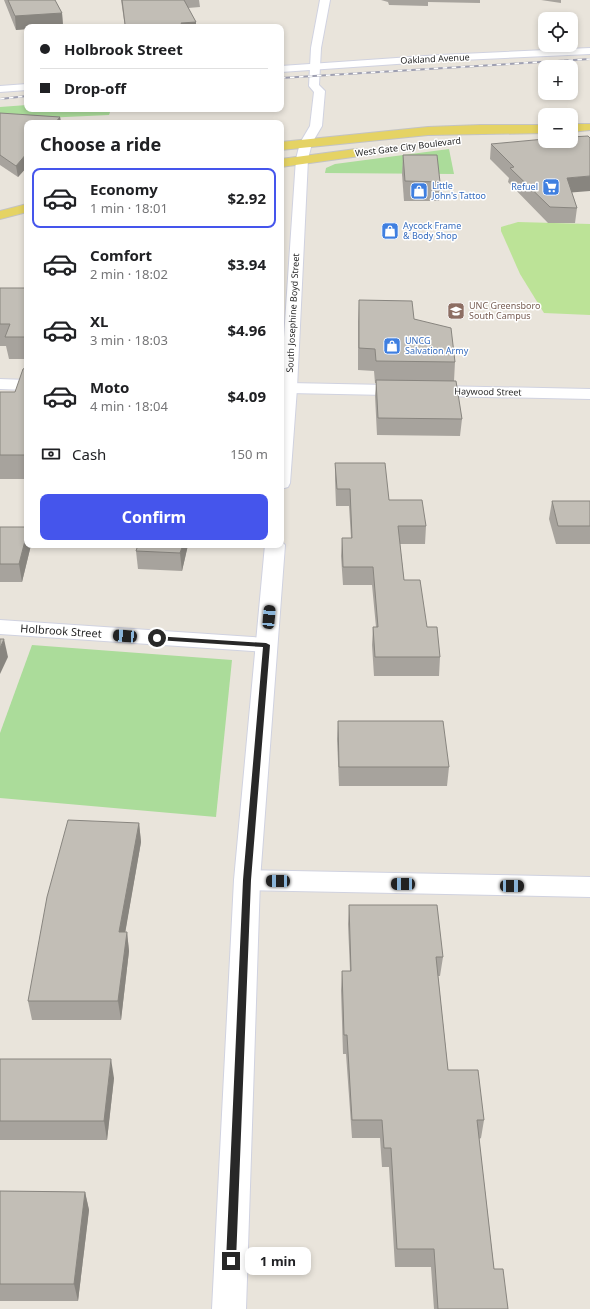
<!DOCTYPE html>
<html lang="en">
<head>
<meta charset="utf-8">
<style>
	:root { --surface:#fff; --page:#f6f6f6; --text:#202124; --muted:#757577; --line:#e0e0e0; --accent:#4555ec }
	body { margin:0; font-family:"Noto Sans",sans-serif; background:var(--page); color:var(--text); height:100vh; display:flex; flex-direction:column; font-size:15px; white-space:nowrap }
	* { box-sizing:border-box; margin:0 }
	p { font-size:13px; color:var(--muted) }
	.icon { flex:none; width:22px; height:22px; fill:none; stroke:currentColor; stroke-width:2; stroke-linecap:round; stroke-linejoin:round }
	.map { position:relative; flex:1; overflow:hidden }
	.drawer { position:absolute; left:24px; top:120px; width:260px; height:428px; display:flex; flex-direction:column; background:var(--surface); border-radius:8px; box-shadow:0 2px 6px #0003 }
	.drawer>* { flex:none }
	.top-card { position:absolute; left:24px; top:24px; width:260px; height:88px; border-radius:8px; box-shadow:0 2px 6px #0003; display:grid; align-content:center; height:88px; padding:0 16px; background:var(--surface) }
	.buttons { position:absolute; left:538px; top:12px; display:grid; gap:8px }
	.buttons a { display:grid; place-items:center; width:40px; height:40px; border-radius:8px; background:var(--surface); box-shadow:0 2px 6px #0003; font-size:20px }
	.end { position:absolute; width:18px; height:18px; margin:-9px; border:5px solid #282828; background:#fff; box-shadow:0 0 0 2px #fff }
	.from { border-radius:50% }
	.bubble { position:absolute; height:28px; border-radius:8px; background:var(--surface); box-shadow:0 2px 6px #0003; font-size:13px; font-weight:700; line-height:28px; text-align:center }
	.car { position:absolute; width:12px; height:24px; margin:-12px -6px; border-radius:5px; box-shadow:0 0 3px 1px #0007; background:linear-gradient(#222 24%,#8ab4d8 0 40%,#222 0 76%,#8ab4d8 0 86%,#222 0) }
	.top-card b { display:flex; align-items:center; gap:14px; height:38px; font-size:15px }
	.top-card b+b { border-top:1px solid var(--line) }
	.top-card i { width:10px; height:10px; background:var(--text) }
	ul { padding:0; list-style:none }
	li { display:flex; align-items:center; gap:12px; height:60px; margin:0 8px 6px; padding:0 8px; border:2px solid transparent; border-radius:8px }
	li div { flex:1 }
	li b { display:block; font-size:15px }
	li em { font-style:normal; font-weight:700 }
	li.active { border-color:var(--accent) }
	li>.icon { width:36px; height:36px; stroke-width:1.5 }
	h2 { padding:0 16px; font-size:18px; line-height:48px }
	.pay { display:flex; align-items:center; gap:10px; height:44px; padding:0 16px; font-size:15px }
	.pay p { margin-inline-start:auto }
	.cta { display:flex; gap:8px; margin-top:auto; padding:8px 16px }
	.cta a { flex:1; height:46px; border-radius:8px; background:var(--accent); color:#fff; font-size:16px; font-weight:700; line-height:46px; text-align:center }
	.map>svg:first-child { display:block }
	.green { fill:#abdc9a }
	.pitch { fill:#bce397 }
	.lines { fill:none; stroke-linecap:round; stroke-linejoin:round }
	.minor-casing { stroke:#d0d2e0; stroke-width:2 }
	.secondary-casing { stroke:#d0d2e0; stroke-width:2 }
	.primary-casing { stroke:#c3c3c3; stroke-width:2 }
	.minor { fill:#fff; fill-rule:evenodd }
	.secondary { fill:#fff; fill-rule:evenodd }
	.primary { fill:#e5d364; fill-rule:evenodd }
	.rail-casing { stroke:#9e9fb1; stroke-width:2 }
	.rail { stroke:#fff; stroke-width:1.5; stroke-dasharray:4.5; stroke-linecap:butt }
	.wall { fill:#a7a39d }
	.shaded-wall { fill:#88857f }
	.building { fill:#c2beb6; stroke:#88857f }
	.route { fill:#282828 }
	.labels { text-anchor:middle; stroke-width:3; stroke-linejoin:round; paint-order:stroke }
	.far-street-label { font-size:9px; fill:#282828; stroke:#fff }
	.far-shop-label { font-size:9px; fill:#366cbe; stroke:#fff; text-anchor:start }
	.far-education-label { font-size:9px; fill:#785e54; stroke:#fff; text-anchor:start }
	.street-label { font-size:11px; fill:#282828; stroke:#fff }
</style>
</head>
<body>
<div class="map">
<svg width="590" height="1309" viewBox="0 0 590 1309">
	<rect width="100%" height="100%" fill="#e9e4db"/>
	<!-- green -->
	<g class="green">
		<polygon points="27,105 27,109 111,109 109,115 0,120 0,107"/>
		<polygon points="449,149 454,174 325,173 326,168 335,164"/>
		<polygon points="32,645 232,660 216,817 0,798 0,733"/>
	</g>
	<!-- pitch -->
	<polygon class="pitch" points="518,222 590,224 590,315 544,313 520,274 501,231 501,227"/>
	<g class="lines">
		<defs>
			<g id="minor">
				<polygon points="590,48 590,54 440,61 281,72 281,66 440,55"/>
				<polygon points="27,84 27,90 0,92 0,86"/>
				<polygon points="0,379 27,380 27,390 0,389"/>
				<polygon points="289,383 590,389 590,399 289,393 283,392 281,389 283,384"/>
				<polygon points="0,620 266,638 274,640 277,645 274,650 266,652 0,634"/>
				<polygon points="247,870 590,877 590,897 247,890 238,887 234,880 238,873"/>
			</g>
			<g id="secondary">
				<polygon points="320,0 330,0 321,48 319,85 325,91 322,126 312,143 308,159 297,388 290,483 288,487 281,489 281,382 296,159 300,143 310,126 314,92 309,86 311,48"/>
				<polygon points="281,541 285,545 260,880 246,1309 212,1309 234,880 265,545 281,545"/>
			</g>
			<g id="primary">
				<polygon points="571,124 590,124 590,130 571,132"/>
				<polygon points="480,125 545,125 545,133 428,135 281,150 281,142 428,127"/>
				<polygon points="356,149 360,150 362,153 360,156 281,167 281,159"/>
				<polygon points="27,204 27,212 0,219 0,211"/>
			</g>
		</defs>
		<!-- minor casing -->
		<use href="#minor" class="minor-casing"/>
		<!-- secondary casing -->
		<use href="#secondary" class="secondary-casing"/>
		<!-- primary casing -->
		<use href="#primary" class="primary-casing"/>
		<!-- minor -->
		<use href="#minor" class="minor"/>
		<!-- secondary -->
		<use href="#secondary" class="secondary"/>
		<!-- primary -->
		<use href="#primary" class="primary"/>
		<defs>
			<g id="rail">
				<polyline points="281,78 590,59"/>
				<polyline points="0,99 27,96"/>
			</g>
		</defs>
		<!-- rail casing -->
		<use href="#rail" class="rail-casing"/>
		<!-- rail -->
		<use href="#rail" class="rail"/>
	</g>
	<!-- wall -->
	<g class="wall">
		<polygon points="4,0 55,0 62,13 63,26 27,27 27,29 16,30"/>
		<polygon points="121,0 199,0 200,7 188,8 196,22 196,27 125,27"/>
		<polygon points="381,0 480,0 480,3 428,2 428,6 389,5 388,2"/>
		<polygon points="541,0 561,0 561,3"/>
		<polygon points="0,113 60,117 61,123 27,123 27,167 18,177 0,165"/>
		<polygon points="491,144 572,193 577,208 575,223 548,223 508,182 509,178 490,159"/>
		<polygon points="403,155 440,182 439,201 404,201 402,174"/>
		<polygon points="0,288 27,288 27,359 9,359 6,346 0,346"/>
		<polygon points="359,300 414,319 455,362 454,381 462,419 460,436 377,435 375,396 376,383 375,383 374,371 358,370 358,322"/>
		<polygon points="27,362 27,479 0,479 0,392 15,392"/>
		<polygon points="335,463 426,526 425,544 400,544 404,580 427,627 440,657 439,676 374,676 372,645 373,627 376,627 372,585 343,585 341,556 342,538 351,538 349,506 336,506 335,480"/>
		<polygon points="552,501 590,501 590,544 556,544 549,519"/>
		<polygon points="0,527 27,545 31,545 22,582 0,582"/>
		<polygon points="188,545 182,571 138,569 136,551"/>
		<polygon points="338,721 449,767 447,786 339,786 337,739"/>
		<polygon points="139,823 141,842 125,932 127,932 129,951 121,1020 32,1020 28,1001"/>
		<polygon points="349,905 443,957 440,976 438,976 448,1070 484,1120 481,1138 479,1139 494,1269 508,1309 434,1309 431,1267 395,1267 389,1167 382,1167 380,1138 352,1138 346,1054 343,1054 341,990 342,971 350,971 348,924"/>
		<polygon points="0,1059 114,1078 107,1140 0,1140"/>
		<polygon points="0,1191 85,1192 89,1210 78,1301 0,1301"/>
	</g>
	<!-- shaded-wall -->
	<g class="shaded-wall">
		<polygon points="62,13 63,26 27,27 27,29 16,30 15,16"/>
		<polygon points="196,22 196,27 181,27 181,23"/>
		<polygon points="60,117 61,123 55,123"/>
		<polygon points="27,153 27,167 18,177 16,166"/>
		<polygon points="590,176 590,191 565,193 567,178"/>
		<polygon points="27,533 27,545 31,545 22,582 19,564"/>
		<polygon points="183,545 188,545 182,571 180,553"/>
		<polygon points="4,639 8,657 0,674 0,648"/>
		<polygon points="139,823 141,842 122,951 119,932"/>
		<polygon points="127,932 129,951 121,1020 118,1001"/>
		<polygon points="111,1059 114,1078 107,1140 104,1121"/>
		<polygon points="85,1192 89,1210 78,1301 74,1284"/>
	</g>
	<!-- building -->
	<g class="building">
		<polygon points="8,0 55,0 62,13 15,16"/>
		<polygon points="122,0 184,0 196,22 181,23 183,27 127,27 125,24"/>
		<polygon points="0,113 60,117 55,123 27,123 27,153 16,166 0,155"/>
		<polygon points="588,136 590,138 590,176 567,178 577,208 550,207 510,168 514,167 491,144 545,139 545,141 571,141 571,137"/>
		<polygon points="403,155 437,155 440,182 405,181"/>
		<polygon points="0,288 27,288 27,337 5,337 10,324 0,324"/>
		<polygon points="359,300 412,301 414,319 451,328 455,362 376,361 375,349 359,348"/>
		<polygon points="27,362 27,455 0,455 0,392 15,392 23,369 25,368"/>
		<polygon points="376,380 456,381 462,419 378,418"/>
		<polygon points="335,463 385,463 389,500 422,500 426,526 398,526 404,580 420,580 427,627 437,627 440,657 375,657 373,627 378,627 373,567 343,567 342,538 352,538 350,489 337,489"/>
		<polygon points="552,501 590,501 590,526 558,526"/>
		<polygon points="0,527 27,527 27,533 19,564 0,564"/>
		<polygon points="138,545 183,545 180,553 136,551"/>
		<polygon points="0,639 4,639 0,648"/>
		<polygon points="338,721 443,721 449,767 339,767"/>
		<polygon points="68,820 139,823 119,932 127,932 118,1001 28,1001 47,897"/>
		<polygon points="349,905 437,905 443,957 436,957 448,1070 478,1070 484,1120 477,1120 494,1269 503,1269 508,1309 438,1309 434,1249 397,1249 391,1148 384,1148 382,1120 352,1120 347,1035 344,1035 342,971 351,971"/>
		<polygon points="0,1059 111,1059 104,1121 0,1121"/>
		<polygon points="0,1191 85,1192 74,1284 0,1284"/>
	</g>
	<!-- route -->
	<polygon class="route" points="154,636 266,643 270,645 251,880 236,1261 235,1265 231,1266 228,1265 226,1261 243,880 263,647 157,640 153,638"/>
	<!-- icons -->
	<defs>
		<symbol id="supermarket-square" viewBox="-11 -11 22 22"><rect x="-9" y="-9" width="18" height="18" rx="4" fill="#3f7fe0" stroke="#fff"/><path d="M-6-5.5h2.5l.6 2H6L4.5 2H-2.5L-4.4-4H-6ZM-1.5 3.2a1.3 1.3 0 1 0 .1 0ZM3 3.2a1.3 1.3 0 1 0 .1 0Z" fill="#fff"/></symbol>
		<symbol id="shop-square" viewBox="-11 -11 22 22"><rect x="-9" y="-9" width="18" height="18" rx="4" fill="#3f7fe0" stroke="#fff"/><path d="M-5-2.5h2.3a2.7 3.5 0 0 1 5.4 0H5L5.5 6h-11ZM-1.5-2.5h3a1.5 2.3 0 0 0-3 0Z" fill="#fff"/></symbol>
		<symbol id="university-square" viewBox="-11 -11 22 22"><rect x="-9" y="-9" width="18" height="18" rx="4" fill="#8d6e63" stroke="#fff"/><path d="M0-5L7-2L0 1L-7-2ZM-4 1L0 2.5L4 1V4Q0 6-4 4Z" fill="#fff"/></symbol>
	</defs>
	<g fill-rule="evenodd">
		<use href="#supermarket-square" x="541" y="177" width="20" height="20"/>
		<use href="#shop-square" x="409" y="181" width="20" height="20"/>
		<use href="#shop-square" x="380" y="221" width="20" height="20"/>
		<use href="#university-square" x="446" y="301" width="20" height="20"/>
		<use href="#shop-square" x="382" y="336" width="20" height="20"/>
	</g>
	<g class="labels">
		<!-- far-street labels -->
		<g class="far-street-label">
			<text transform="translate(435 59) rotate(-3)" y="3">Oakland Avenue</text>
			<text transform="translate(408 147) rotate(-7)" y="3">West Gate City Boulevard</text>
			<text transform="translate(293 313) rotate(-87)" y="3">South Josephine Boyd Street</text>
			<text transform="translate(488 392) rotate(1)" y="3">Haywood Street</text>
		</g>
		<!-- far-shop labels -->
		<g class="far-shop-label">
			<text x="432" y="189">Little<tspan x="432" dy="10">John's Tattoo</tspan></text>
			<text x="538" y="190" text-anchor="end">Refuel</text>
			<text x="403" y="229">Aycock Frame<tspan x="403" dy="10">&amp; Body Shop</tspan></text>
			<text x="405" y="344">UNCG<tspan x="405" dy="10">Salvation Army</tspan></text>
		</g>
		<!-- far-education labels -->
		<g class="far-education-label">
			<text x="469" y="309">UNC Greensboro<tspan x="469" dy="10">South Campus</tspan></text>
		</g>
		<!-- street labels -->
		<g class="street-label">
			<text transform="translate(61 631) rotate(4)" y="4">Holbrook Street</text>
		</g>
	</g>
</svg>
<div class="buttons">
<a><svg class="icon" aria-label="locate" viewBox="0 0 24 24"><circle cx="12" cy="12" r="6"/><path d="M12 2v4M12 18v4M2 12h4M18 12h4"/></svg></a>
<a>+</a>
<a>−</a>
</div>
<i class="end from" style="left:157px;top:638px"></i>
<i class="end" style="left:231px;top:1261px"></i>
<div class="bubble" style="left:245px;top:1247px;width:66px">1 min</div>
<i class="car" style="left:269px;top:617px;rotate:5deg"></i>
<i class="car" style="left:125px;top:636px;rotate:274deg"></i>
<i class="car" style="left:278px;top:881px;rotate:271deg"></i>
<i class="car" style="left:403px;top:884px;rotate:271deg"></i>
<i class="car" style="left:512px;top:886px;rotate:91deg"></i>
<div class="top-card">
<b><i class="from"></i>Holbrook Street</b>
<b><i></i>Drop-off</b>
</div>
<section class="drawer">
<h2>Choose a ride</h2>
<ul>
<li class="active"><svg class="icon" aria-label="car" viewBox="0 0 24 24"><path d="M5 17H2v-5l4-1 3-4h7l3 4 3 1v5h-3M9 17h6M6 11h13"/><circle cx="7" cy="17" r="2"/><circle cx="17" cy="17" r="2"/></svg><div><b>Economy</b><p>1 min · 18:01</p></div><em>$2.92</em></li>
<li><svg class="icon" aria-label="car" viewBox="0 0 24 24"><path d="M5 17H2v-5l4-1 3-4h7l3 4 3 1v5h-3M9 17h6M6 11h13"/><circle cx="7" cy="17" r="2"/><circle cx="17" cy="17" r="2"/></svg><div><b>Comfort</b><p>2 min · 18:02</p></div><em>$3.94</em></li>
<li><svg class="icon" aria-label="car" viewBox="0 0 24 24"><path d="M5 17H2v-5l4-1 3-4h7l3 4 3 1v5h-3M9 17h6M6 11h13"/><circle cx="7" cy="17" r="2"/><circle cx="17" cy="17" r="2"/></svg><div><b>XL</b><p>3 min · 18:03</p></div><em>$4.96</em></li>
<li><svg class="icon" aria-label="car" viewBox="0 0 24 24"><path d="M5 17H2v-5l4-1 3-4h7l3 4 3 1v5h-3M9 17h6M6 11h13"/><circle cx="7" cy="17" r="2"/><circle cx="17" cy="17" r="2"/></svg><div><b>Moto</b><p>4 min · 18:04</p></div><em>$4.09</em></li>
</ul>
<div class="pay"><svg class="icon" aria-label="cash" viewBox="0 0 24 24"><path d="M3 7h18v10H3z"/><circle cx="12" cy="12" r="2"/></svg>Cash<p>150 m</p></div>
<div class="cta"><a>Confirm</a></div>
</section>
</div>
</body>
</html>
